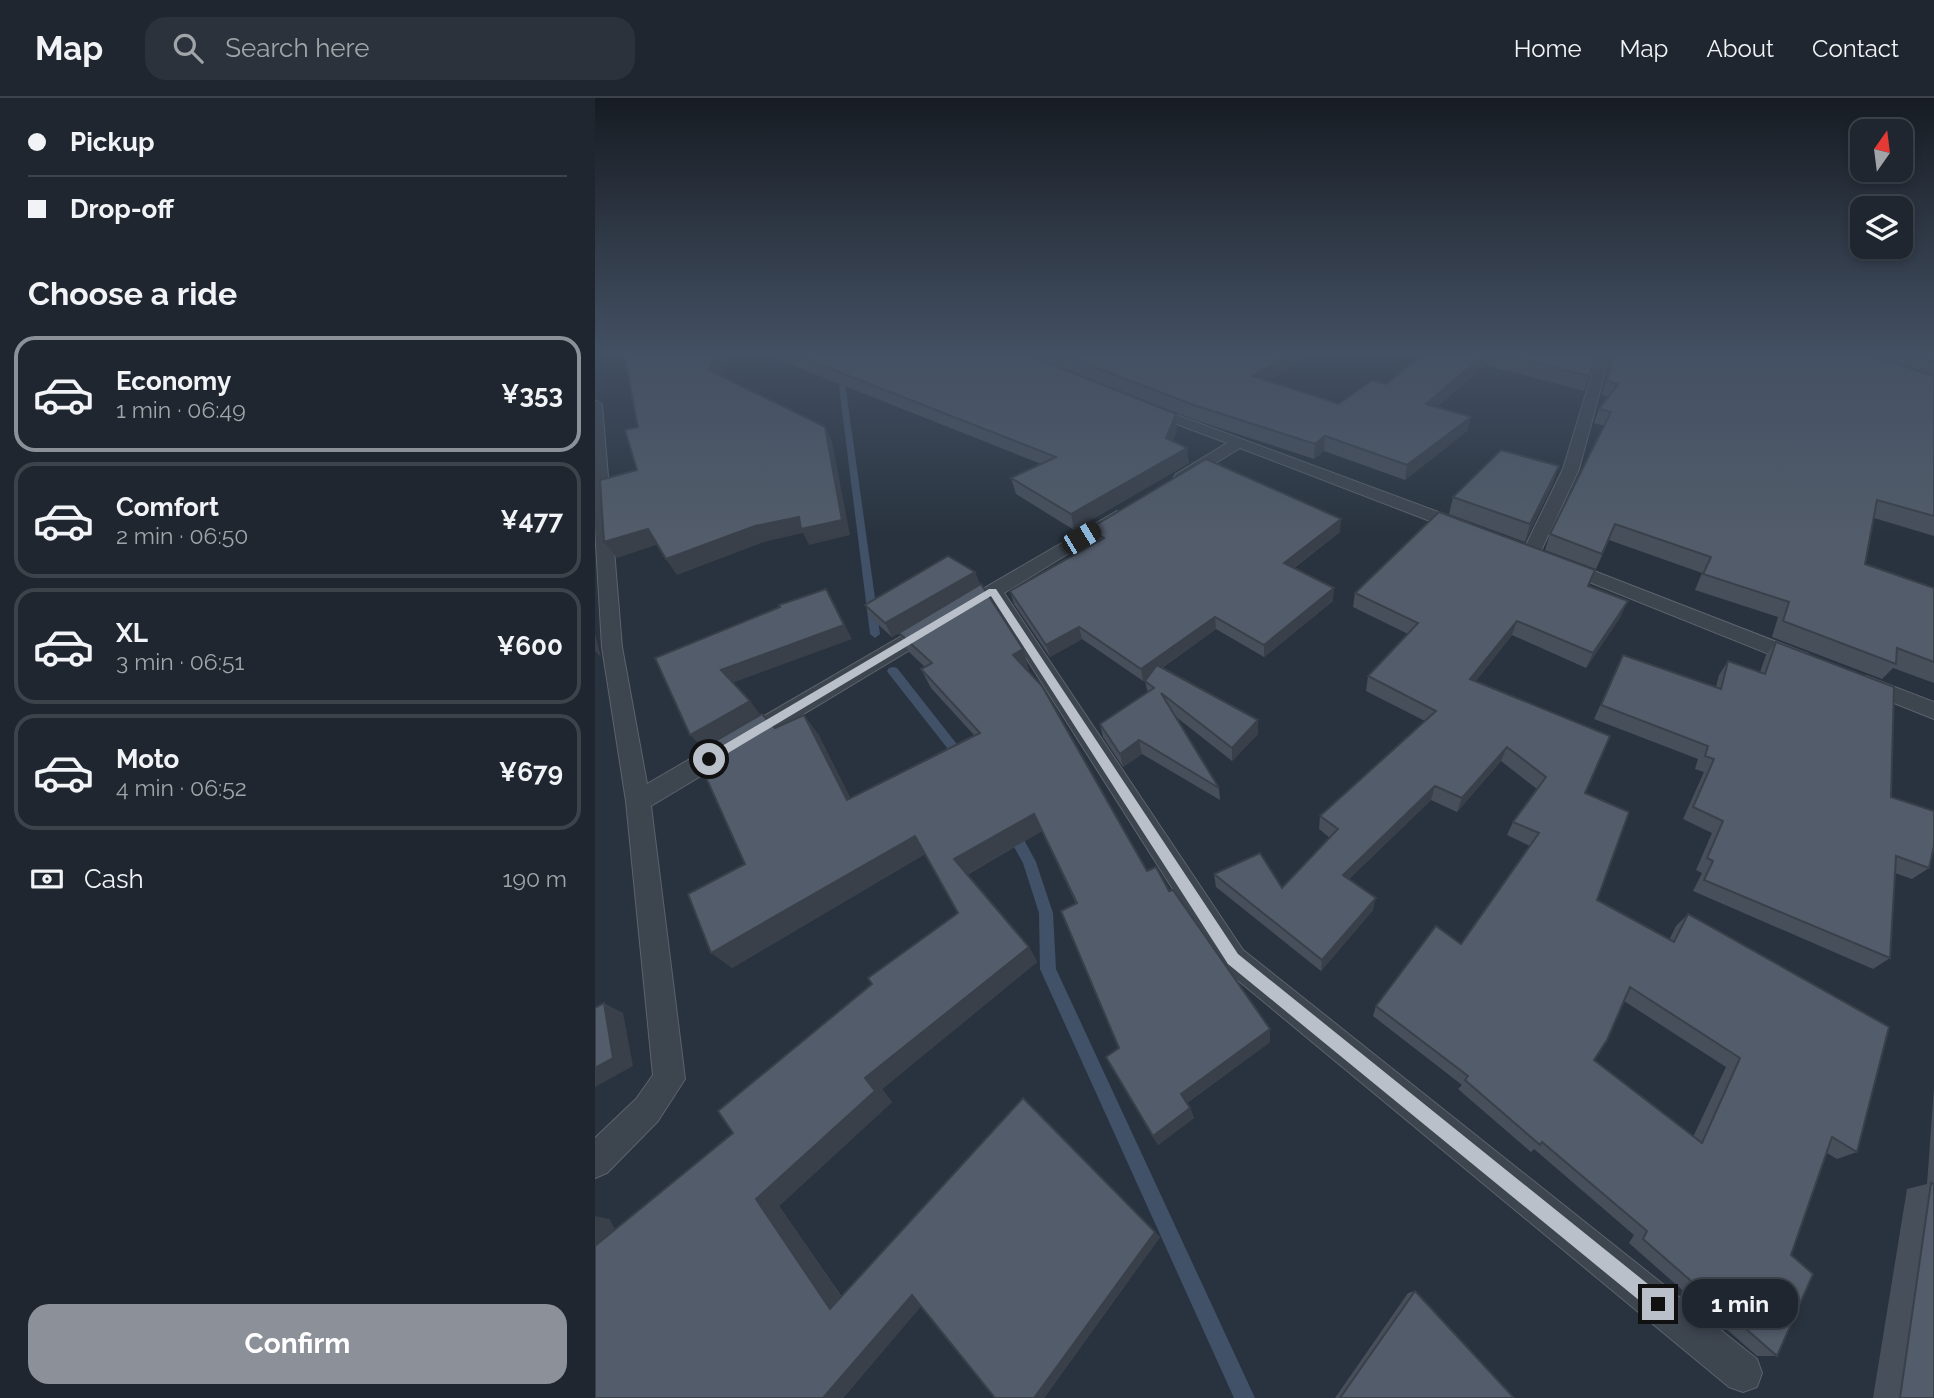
<!DOCTYPE html>
<html lang="en">
<head>
<meta charset="utf-8">
<style>
	:root { --surface:#1f262f; --page:#2c323b; --text:#f1f3f6; --muted:#a1a5aa; --line:#3c434b; --accent:#8c9099 }
	body { margin:0; font-family:Raleway,sans-serif; background:var(--page); color:var(--text); height:100vh; display:flex; flex-direction:column; font-size:26px; white-space:nowrap }
	* { box-sizing:border-box; margin:0 }
	p { font-size:23px; color:var(--muted) }
	.icon { flex:none; width:38px; height:38px; fill:none; stroke:currentColor; stroke-width:2; stroke-linecap:round; stroke-linejoin:round }
	.map { position:relative; flex:1; overflow:hidden }
	.sheet { display:flex; flex-direction:column; background:var(--surface); width:595px }
	.sheet>* { flex:none }
	.hud { display:grid; align-content:center; height:154px; padding:0 28px; background:var(--surface) }
	.needle { width:46px; rotate:14deg }
	.buttons { position:absolute; left:1255px; top:21px; display:grid; gap:14px }
	.buttons a { display:grid; place-items:center; width:63px; height:63px; border-radius:14px; background:var(--surface); box-shadow:0 4px 10px #0003,0 0 0 2px var(--line); font-size:35px }
	.end { position:absolute; width:32px; height:32px; margin:-16px; border:9px solid #bac0ca; background:#111; box-shadow:0 0 0 4px #111 }
	.from { border-radius:50% }
	.bubble { position:absolute; height:49px; border-radius:21px; background:var(--surface); box-shadow:0 4px 10px #0003,0 0 0 2px var(--line); font-size:23px; font-weight:700; line-height:49px; text-align:center }
	.car { position:absolute; width:21px; height:42px; margin:-21px -10px; border-radius:9px; box-shadow:0 0 5px 2px #0007; background:linear-gradient(#222 24%,#8ab4d8 0 40%,#222 0 76%,#8ab4d8 0 86%,#222 0) }
	.hud b { display:flex; align-items:center; gap:24px; height:66px; font-size:26px }
	.hud b+b { border-top:2px solid var(--line) }
	.hud i { width:18px; height:18px; background:var(--text) }
	ul { padding:0; list-style:none }
	li { display:flex; align-items:center; gap:21px; height:116px; margin:0 14px 10px; padding:0 14px; border:4px solid var(--line); border-radius:21px }
	li div { flex:1 }
	li b { display:block; font-size:26px }
	li em { font-style:normal; font-weight:700 }
	li.active { border-color:var(--accent) }
	li>.icon { width:63px; height:63px; stroke-width:1.5 }
	h2 { padding:0 28px; font-size:32px; line-height:84px }
	.pay { display:flex; align-items:center; gap:18px; height:77px; padding:0 28px; font-size:26px }
	.pay p { margin-inline-start:auto }
	.action { display:flex; gap:14px; margin-top:auto; padding:14px 28px }
	.action a { flex:1; height:80px; border-radius:21px; background:var(--accent); color:#fff; font-size:28px; font-weight:700; line-height:80px; text-align:center }
	header { display:flex; align-items:center; gap:42px; box-sizing:border-box; height:98px; padding:0 35px; background:var(--surface); border-bottom:2px solid var(--line) }
	header strong { font-size:33px }
	nav { display:flex; gap:38px; margin-inline-start:auto; font-size:24px }
	.search { width:490px; height:63px; background:var(--page); display:flex; align-items:center; gap:18px; box-sizing:border-box; padding:0 24px; border-radius:21px; color:var(--muted); font-size:26px }
	main { display:flex; flex:1; min-height:0 }
	.map>svg:first-child { display:block }
	.lines { fill:none; stroke-linecap:round; stroke-linejoin:round }
	.stream { fill:#415167; fill-rule:evenodd }
	.lane-casing { stroke:#5b636d; stroke-width:2 }
	.lane { fill:#3d454f; fill-rule:evenodd }
	.wall { fill:#474f5b; fill-rule:evenodd }
	.shaded-wall { fill:#39404a }
	.building { fill:#525c6a; stroke:#39404a; stroke-width:2; fill-rule:evenodd }
	.route { fill:#bac0ca }
</style>
</head>
<body>
<header>
<strong>Map</strong>
<div class="search"><svg class="icon" aria-label="search" viewBox="0 0 24 24"><circle cx="10" cy="10" r="6"/><path d="M15 15l6 6"/></svg>Search here</div>
<nav><a>Home</a><a>Map</a><a>About</a><a>Contact</a></nav>
</header>
<main>
<section class="sheet">
<div class="hud">
<b><i class="from"></i>Pickup</b>
<b><i></i>Drop-off</b>
</div>
<h2>Choose a ride</h2>
<ul>
<li class="active"><svg class="icon" aria-label="car" viewBox="0 0 24 24"><path d="M5 17H2v-5l4-1 3-4h7l3 4 3 1v5h-3M9 17h6M6 11h13"/><circle cx="7" cy="17" r="2"/><circle cx="17" cy="17" r="2"/></svg><div><b>Economy</b><p>1 min · 06:49</p></div><em>¥353</em></li>
<li><svg class="icon" aria-label="car" viewBox="0 0 24 24"><path d="M5 17H2v-5l4-1 3-4h7l3 4 3 1v5h-3M9 17h6M6 11h13"/><circle cx="7" cy="17" r="2"/><circle cx="17" cy="17" r="2"/></svg><div><b>Comfort</b><p>2 min · 06:50</p></div><em>¥477</em></li>
<li><svg class="icon" aria-label="car" viewBox="0 0 24 24"><path d="M5 17H2v-5l4-1 3-4h7l3 4 3 1v5h-3M9 17h6M6 11h13"/><circle cx="7" cy="17" r="2"/><circle cx="17" cy="17" r="2"/></svg><div><b>XL</b><p>3 min · 06:51</p></div><em>¥600</em></li>
<li><svg class="icon" aria-label="car" viewBox="0 0 24 24"><path d="M5 17H2v-5l4-1 3-4h7l3 4 3 1v5h-3M9 17h6M6 11h13"/><circle cx="7" cy="17" r="2"/><circle cx="17" cy="17" r="2"/></svg><div><b>Moto</b><p>4 min · 06:52</p></div><em>¥679</em></li>
</ul>
<div class="pay"><svg class="icon" aria-label="cash" viewBox="0 0 24 24"><path d="M3 7h18v10H3z"/><circle cx="12" cy="12" r="2"/></svg>Cash<p>190 m</p></div>
<div class="action"><a>Confirm</a></div>
</section>
<div class="map">
<svg width="1339" height="1300" viewBox="0 0 1339 1300">
	<rect width="100%" height="100%" fill="#29333f"/>
	<g class="lines">
		<!-- stream -->
		<g class="stream">
			<polygon points="240,256 246,256 285,536 280,540 275,536"/>
			<polygon points="298,569 302,570 372,659 374,662 372,665 364,665 294,576 292,573 294,570"/>
			<polygon points="416,725 421,727 441,764 458,815 461,871 660,1300 639,1300 445,871 444,815 428,765 409,731 411,727"/>
		</g>
		<defs>
			<g id="lane">
				<polygon points="1003,256 1015,256 984,371 945,455 936,460 930,459 927,455 968,371"/>
				<polygon points="0,302 7,306 27,549 52,686 329,525 343,525 346,530 343,535 56,708 90,981 63,1023 12,1075 0,1080 0,1040 41,1001 58,977 31,703 7,549 0,429"/>
				<polygon points="555,307 873,425 876,429 867,434 861,433 645,350 593,382 581,382 579,379 581,376 632,345 550,314 550,308"/>
				<polygon points="522,413 530,418 528,422 409,495 648,852 1162,1261 1167,1275 1162,1289 1148,1294 1134,1289 628,870 395,503 386,506 379,504 377,500 379,496"/>
				<polygon points="968,461 1213,556 1216,561 1213,566 1206,568 1199,566 962,471 959,467"/>
				<polygon points="1271,578 1339,604 1339,621 1264,591 1260,586 1264,581"/>
			</g>
		</defs>
		<!-- lane casing -->
		<use href="#lane" class="lane-casing"/>
		<!-- lane -->
		<use href="#lane" class="lane"/>
	</g>
	<!-- wall -->
	<g class="wall">
		<polygon points="169,256 431,256 582,331 578,343 594,365 479,432 421,396 416,380 446,366"/>
		<polygon points="431,256 714,256 673,283 744,306 791,286 828,256 1001,256 989,293 890,267 842,309 876,319 872,333 810,382 729,353 719,361 600,322"/>
		<polygon points="1017,256 1339,256 1339,438 1279,420 1270,466 1339,490 1339,585 1298,570 1287,581 1177,539 1183,519 1100,492 1107,475 1014,442 1001,471 950,452 955,436 1009,328 999,325 1004,311 1013,299 1007,297"/>
		<polygon points="958,385 930,444 854,416 858,399"/>
		<polygon points="494,431 745,434 699,470 738,503 669,559 621,531 567,570 663,636 637,663 580,618 624,690 625,702 547,656 528,669 508,639 505,626 553,595 550,583 552,581 548,583 487,541 455,559 419,506 415,493 500,445 497,443"/>
		<polygon points="380,474 385,487 434,571 432,572 552,773 574,793 675,931 675,944 592,1005 595,1010 599,1020 563,1047 518,971 524,950 481,806 447,733 372,777 434,849 442,864 287,991 297,1004 184,1108 247,1199 565,1139 449,1300 400,1300 326,1208 248,1300 0,1300 14,1121 20,1132 138,1035 363,815 330,756 137,870 150,766 180,630 223,636 255,700 379,637 336,590 326,571 330,569 314,554 304,535 297,539 277,521 270,507"/>
		<path d="M 993,488 L 1026,518 L 991,570 L 917,537 L 880,584 L 990,695 L 1002,802 L 1074,842 L 1081,828 L 1093,816 L 1262,1054 L 1242,1061 L 1232,1055 L 1196,1157 L 1182,1258 L 1162,1258 L 1034,1145 L 1039,1137 L 939,1051 L 936,1054 L 863,991 L 867,987 L 778,918 L 781,908 L 866,846 L 935,748 L 912,737 L 918,724 L 942,691 L 906,663 L 862,714 L 836,702 L 754,781 L 778,812 L 726,873 L 621,789 L 619,776 L 687,790 L 735,740 L 724,731 L 725,718 L 830,623 L 771,593 L 773,578 L 813,536 L 758,509 L 760,495 ZM 1029,903 L 1131,969 L 1098,1039 L 999,962 Z"/>
		<polygon points="1181,544 1296,699 1334,770 1317,781 1300,775 1295,860 1278,871 1098,793 1107,775 1101,772 1117,735 1088,721 1109,674 1100,671 1103,661 999,621 1028,557 1121,589 1124,577 1133,563 1165,574 1171,557"/>
		<polygon points="1339,990 1339,1300 1278,1300 1312,1091 1332,1086"/>
		<polygon points="820,1193 919,1300 740,1300 813,1195"/>
	</g>
	<!-- shaded-wall -->
	<g class="shaded-wall">
		<polygon points="122,256 136,256 122,286 114,272"/>
		<polygon points="693,256 714,256 658,293 658,278"/>
		<polygon points="890,256 893,256 890,267 829,321 831,306"/>
		<polygon points="581,316 582,331 573,355 571,340"/>
		<polygon points="876,319 872,333 810,382 812,367"/>
		<polygon points="230,329 237,344 255,437 214,447 208,435 169,444 82,477 71,461"/>
		<polygon points="730,338 729,353 719,361 720,346"/>
		<polygon points="592,350 594,365 479,432 476,416"/>
		<polygon points="964,368 958,385 930,444 935,426"/>
		<polygon points="746,421 745,434 689,477 689,465"/>
		<polygon points="53,431 64,446 22,460 9,444"/>
		<polygon points="380,474 385,487 297,539 290,525"/>
		<polygon points="739,490 738,503 669,559 669,547"/>
		<polygon points="231,491 257,541 137,585 126,572"/>
		<polygon points="1033,503 1026,518 991,570 998,555"/>
		<polygon points="620,519 621,531 548,583 546,571"/>
		<polygon points="922,523 917,537 870,596 875,581"/>
		<polygon points="484,529 487,541 455,559 451,547"/>
		<polygon points="0,536 6,559 0,553"/>
		<polygon points="428,551 434,571 425,576 418,557"/>
		<polygon points="155,603 165,616 108,650 95,637"/>
		<polygon points="209,617 223,636 265,719 252,702"/>
		<polygon points="663,622 663,636 637,663 637,650"/>
		<polygon points="544,642 547,656 528,669 525,656"/>
		<polygon points="912,649 906,663 862,714 867,700"/>
		<polygon points="840,688 836,702 746,789 748,777"/>
		<polygon points="439,716 447,733 369,778 359,761"/>
		<polygon points="320,738 331,755 137,870 116,855"/>
		<polygon points="781,800 778,812 726,873 727,862"/>
		<polygon points="434,849 442,864 287,991 297,1004 184,1108 256,1213 235,1211 161,1101 270,980"/>
		<polygon points="9,905 28,915 38,968 0,989 0,970"/>
		<polygon points="675,931 675,944 590,1006 586,996"/>
		<polygon points="595,1010 599,1020 563,1047 558,1038"/>
		<polygon points="0,1118 14,1121 32,1153 0,1149"/>
		<polygon points="560,1134 565,1139 449,1300 439,1300"/>
		<polygon points="317,1197 334,1199 248,1300 228,1300"/>
	</g>
	<!-- building -->
	<g class="building">
		<polygon points="29,256 122,256 114,272 230,329 247,422 206,431 204,419 160,428 71,461 53,431 9,444 5,382 42,372 30,332 43,329"/>
		<polygon points="198,256 431,256 581,316 571,340 592,350 476,416 416,380 461,359"/>
		<polygon points="465,256 693,256 658,278 744,306 777,282 791,286 828,256 890,256 831,306 876,319 812,367 730,338 720,346 599,307"/>
		<polygon points="905,256 1001,256 994,278"/>
		<polygon points="1018,256 1273,256 1339,278 1339,418 1282,402 1270,466 1339,490 1339,564 1302,550 1301,566 1188,523 1194,504 1108,476 1116,459 1020,426 1007,456 955,436 1016,314 1004,311 1023,286 1012,283"/>
		<polygon points="1311,256 1339,256 1339,265"/>
		<polygon points="906,352 964,368 935,426 858,399"/>
		<polygon points="611,361 746,421 689,465 739,490 669,547 620,519 546,571 484,529 451,547 415,493 509,440 494,431"/>
		<path d="M 844,414 L 1000,472 L 993,488 L 1033,503 L 998,555 L 922,523 L 875,581 L 1015,638 L 990,695 L 1034,714 L 1002,802 L 1079,844 L 1093,816 L 1294,929 L 1262,1054 L 1237,1039 L 1196,1157 L 1218,1176 L 1182,1258 L 1048,1141 L 1052,1133 L 947,1044 L 945,1047 L 870,982 L 873,978 L 781,908 L 841,828 L 866,846 L 944,735 L 918,724 L 951,679 L 912,649 L 867,700 L 840,688 L 748,777 L 781,800 L 727,862 L 619,776 L 665,755 L 687,790 L 743,731 L 725,718 L 841,613 L 773,578 L 823,525 L 760,495 ZM 1035,889 L 1145,960 L 1107,1045 L 999,962 L 1012,942 Z"/>
		<polygon points="353,458 380,474 290,525 270,507"/>
		<polygon points="386,486 428,551 418,557 447,588 552,773 561,769 574,793 578,792 675,931 586,996 595,1010 558,1038 511,959 524,950 466,813 482,805 439,716 359,761 434,849 270,980 280,993 161,1101 235,1211 428,1000 560,1134 439,1300 400,1300 317,1197 228,1300 0,1300 0,1148 138,1035 123,1013 277,886 273,880 363,815 320,738 116,855 93,796 150,766 100,655 167,616 180,630 209,617 252,702 385,635 326,571 337,565 304,535"/>
		<polygon points="231,491 249,527 126,572 155,603 95,637 60,560 185,509 184,507"/>
		<polygon points="1181,544 1299,589 1296,699 1339,713 1339,748 1334,770 1301,758 1295,860 1109,782 1118,763 1112,760 1128,723 1098,709 1119,661 1110,658 1113,648 1006,607 1028,557 1126,591 1133,563 1170,576"/>
		<polygon points="562,567 663,622 637,650 566,595 624,690 544,642 525,656 505,626 559,590 550,583"/>
		<polygon points="9,905 18,960 0,970 0,910"/>
		<polygon points="1336,1085 1339,1086 1339,1300 1305,1300"/>
		<polygon points="820,1193 919,1300 745,1300"/>
	</g>
	<!-- sky -->
	<linearGradient id="sky" x2="0" y2="1"><stop stop-color="#171c23"/><stop offset="0.58" stop-color="#435063"/><stop offset="1" stop-color="#435063" stop-opacity="0"/></linearGradient>
	<rect width="1339" height="438" fill="url(#sky)"/>
	<!-- route -->
	<polygon class="route" points="394,491 401,491 643,856 1069,1199 1072,1206 1069,1212 1063,1215 1056,1212 633,866 396,498 118,664 110,664 110,658"/>
</svg>
<div class="buttons">
<a><svg class="needle" viewBox="-14 -14 28 28"><path d="M0-13l5 13h-10z" fill="#e53935"/><path d="M0 13l5-13h-10z" fill="#a1a5aa"/></svg></a>
<a><svg class="icon" aria-label="layers" viewBox="0 0 24 24"><path d="M12 4l9 5-9 5-9-5zM3 14l9 5 9-5"/></svg></a>
</div>
<i class="end from" style="left:114px;top:661px"></i>
<i class="end" style="left:1063px;top:1206px"></i>
<div class="bubble" style="left:1087px;top:1181px;width:116px">1 min</div>
<i class="car" style="left:486px;top:440px;rotate:59deg"></i>
</div>
</main>
</body>
</html>
